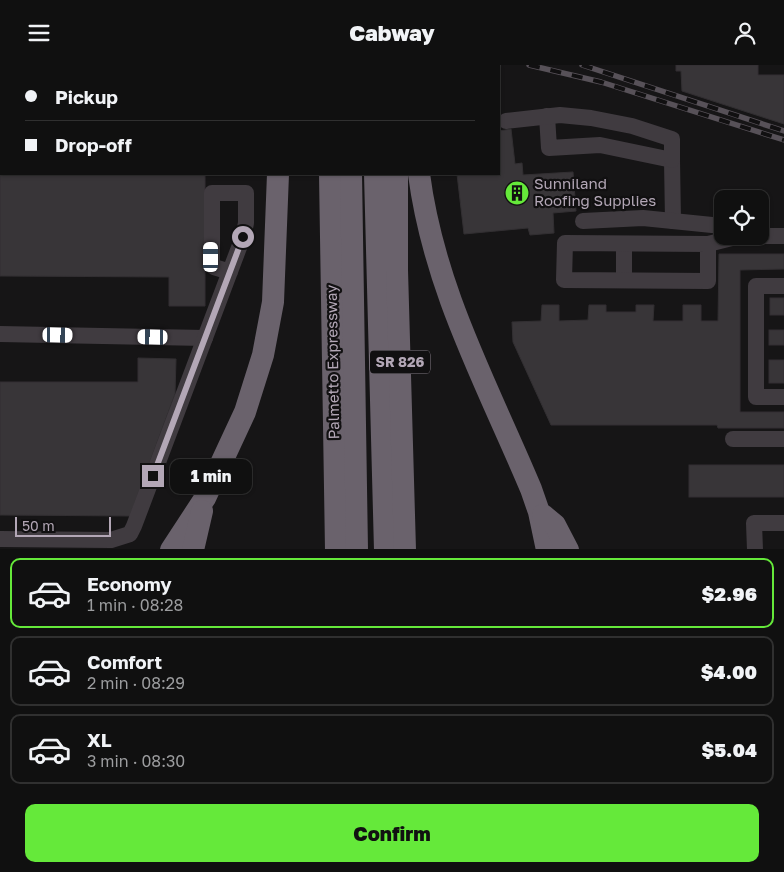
<!DOCTYPE html>
<html lang="en">
<head>
<meta charset="utf-8">
<style>
	:root { --surface:#101010; --page:#191919; --text:#f1f3f6; --muted:#9c9d9f; --line:#303030; --accent:#65e93a }
	body { margin:0; font-family:"Golos Text",sans-serif; background:var(--page); color:var(--text); height:100vh; display:flex; flex-direction:column; font-size:19px; white-space:nowrap }
	* { box-sizing:border-box; margin:0 }
	p { font-size:16px; color:var(--muted) }
	.icon { flex:none; width:28px; height:28px; fill:none; stroke:currentColor; stroke-width:2; stroke-linecap:round; stroke-linejoin:round }
	.map { position:relative; height:484px; overflow:hidden }
	.panel { display:flex; flex-direction:column; background:var(--surface); flex:1 }
	.panel>* { flex:none }
	.hud { position:absolute; left:0px; top:0px; width:500px; height:110px; box-shadow:0 1px 4px #0004,0 0 0 1px var(--line); display:grid; align-content:center; height:110px; padding:0 25px; background:var(--surface) }
	.buttons { position:absolute; left:714px; top:125px; display:grid; gap:10px }
	.buttons a { display:grid; place-items:center; width:55px; height:55px; border-radius:10px; background:var(--surface); box-shadow:0 1px 4px #0004,0 0 0 1px var(--line); font-size:25px }
	.scale { position:absolute; left:15px; bottom:12px; width:96px; box-sizing:border-box; padding-left:5px; border:2px solid #b3a7b6; border-top:0; font-size:14px; line-height:18px; white-space:nowrap; color:#b3a7b6; -webkit-text-stroke:4px #111011; paint-order:stroke }
	.end { position:absolute; width:22px; height:22px; margin:-11px; border:6px solid #b3a7b6; background:#111; box-shadow:0 0 0 2px #111 }
	.from { border-radius:50% }
	.bubble { position:absolute; height:35px; border-radius:10px; background:var(--surface); box-shadow:0 1px 4px #0004,0 0 0 1px var(--line); font-size:16px; font-weight:800; line-height:35px; text-align:center }
	.car { position:absolute; width:15px; height:30px; margin:-15px -8px; border-radius:6px; box-shadow:0 0 4px 1px #0007; background:linear-gradient(#fff 24%,#345 0 40%,#fff 0 76%,#345 0 86%,#fff 0) }
	.hud b { display:flex; align-items:center; gap:18px; height:48px; font-size:19px }
	.hud b+b { border-top:1px solid var(--line) }
	.hud i { width:12px; height:12px; background:var(--text) }
	ul { padding:9px 0 0; list-style:none }
	li { display:flex; align-items:center; gap:15px; height:70px; margin:0 10px 8px; padding:0 15px; border:2px solid var(--line); border-radius:10px }
	li div { flex:1 }
	li b { display:block; font-size:19px }
	li em { font-style:normal; font-weight:800 }
	li.selected { border-color:var(--accent) }
	li>.icon { width:45px; height:45px; stroke-width:1.5 }
	.action { display:flex; gap:10px; margin-top:auto; padding:10px 25px }
	.action a { flex:1; height:58px; border-radius:10px; background:var(--accent); color:#111; font-size:20px; font-weight:800; line-height:58px; text-align:center }
	header { display:flex; justify-content:space-between; align-items:center; height:65px; padding:0 25px; background:var(--surface); font-size:22px; font-weight:800 }
	.map>svg:first-child { display:block }
	.built { fill:#232123 }
	.building { fill:#383538; stroke:#322f32 }
	.lines { fill:none; stroke-linecap:round; stroke-linejoin:round }
	.minor { stroke:#403b40; stroke-width:16 }
	.highway { stroke:#6a626c; stroke-width:22 }
	.rail-casing { stroke:#575158; stroke-width:5.5 }
	.rail { stroke:#111011; stroke-width:4; stroke-dasharray:11; stroke-linecap:butt }
	.route { stroke:#b3a7b6; stroke-width:6 }
	.labels { text-anchor:middle; stroke-width:4.5; stroke-linejoin:round; paint-order:stroke }
	.shield { fill:#111011; stroke:#827a84; stroke-width:1 }
	.shield-label { font-size:14px; font-weight:bold; fill:#b3a7b6 }
	.poi-label { font-size:15px; fill:#b3a7b6; stroke:#111011; text-anchor:start }
	.street-label { font-size:15px; fill:#b3a7b6; stroke:#111011 }
</style>
</head>
<body>
<header><svg class="icon" aria-label="menu" viewBox="0 0 24 24"><path d="M4 6h16M4 12h16M4 18h16"/></svg>Cabway<svg class="icon" aria-label="person" viewBox="0 0 24 24"><circle cx="12" cy="8" r="4"/><path d="M4 21q1-7 8-7t8 7"/></svg></header>
<div class="map">
<svg width="784" height="485" viewBox="0 0 784 485">
	<rect width="100%" height="100%" fill="#161516"/>
	<!-- built -->
	<polygon class="built" points="0,0 249,0 249,1 1,1 0,67"/>
	<!-- building -->
	<g class="building">
		<polygon points="676,0 758,0 758,10 784,10 784,59 682,26 681,6 676,6"/>
		<polygon points="511,64 515,99 522,98 523,110 573,107 576,146 553,148 554,168 530,170 528,163 464,169 457,109 499,109 499,66"/>
		<polygon points="0,105 1,109 205,109 205,241 169,241 169,212 0,211"/>
		<polygon points="719,189 784,189 784,204 740,205 740,347 784,347 784,363 718,363 717,360 551,360 513,277 512,257 541,256 542,240 559,240 559,256 588,255 589,240 606,240 606,247 636,247 636,240 654,240 653,256 683,256 683,240 701,240 701,256 718,256"/>
		<rect x="770" y="233" width="14" height="17"/>
		<rect x="769" y="265" width="15" height="15"/>
		<polygon points="138,293 176,294 175,329 130,451 0,450 0,317 138,317"/>
		<rect x="769" y="295" width="15" height="23"/>
		<rect x="689" y="400" width="95" height="32"/>
	</g>
	<g class="lines">
		<!-- minor -->
		<g class="minor">
			<polyline points="547,51 549,83 600,80 672,95 673,156"/>
			<polyline points="506,56 560,50 591,53 632,61 672,74 672,95"/>
			<polyline points="0,61 1,61"/>
			<polyline points="583,156 643,153 722,161"/>
			<polyline points="760,171 784,171"/>
			<polyline points="624,179 624,215"/>
			<polyline points="708,179 708,216 564,215 565,178 708,179 740,171"/>
			<polyline points="784,221 756,221 756,332 784,332"/>
			<polyline points="0,269 205,273"/>
			<polyline points="733,374 784,374"/>
			<polyline points="0,474 111,475 130,469 134,461 243,172 246,158 246,128 212,128 212,197 214,202 230,207"/>
			<polyline points="755,485 754,458 784,458"/>
		</g>
		<!-- highway -->
		<g class="highway">
			<polyline points="328,0 328,1"/>
			<polyline points="349,0 349,1"/>
			<polyline points="372,0 373,1"/>
			<polyline points="397,0 398,1"/>
			<polyline points="282,1 282,0"/>
			<polyline points="330,109 336,485"/>
			<polyline points="351,109 357,485"/>
			<polyline points="375,109 385,485"/>
			<polyline points="397,109 397,205 405,485"/>
			<path d="M 419,109 C 434,224 487,319 531,424 L 539,447 L 547,485"/>
			<polyline points="543,450 555,460 568,485"/>
			<polyline points="171,485 205,433 245,347 263,290 273,237 278,109"/>
			<polyline points="193,485 202,446"/>
		</g>
		<defs>
			<g id="rail">
				<polyline points="529,0 601,17 784,75"/>
				<polyline points="582,0 784,66"/>
				<polyline points="44,1 89,0"/>
				<polyline points="0,2 1,2"/>
			</g>
		</defs>
		<!-- rail casing -->
		<use href="#rail" class="rail-casing"/>
		<!-- rail -->
		<use href="#rail" class="rail"/>
	</g>
	<g class="lines">
		<!-- route -->
		<polyline class="route" points="153,411 243,172"/>
	</g>
	<!-- icons -->
	<defs>
		<symbol id="building-disc" viewBox="-11 -11 22 22"><circle r="9.5" fill="#65e93a" stroke="#111011"/><path d="M-4-6H4V6H1V3H-1V6H-4ZM-2.5-4.3h1.7v1.8h-1.7ZM.8-4.3h1.7v1.8H.8ZM-2.5-1h1.7V.8h-1.7ZM.8-1h1.7V.8H.8Z" fill="#111"/></symbol>
	</defs>
	<g fill-rule="evenodd">
		<use href="#building-disc" x="503" y="114" width="28" height="28"/>
	</g>
	<g class="labels">
		<!-- shield labels -->
		<rect class="shield" x="370" y="285.5" width="60" height="23" rx="4"/>
		<g class="shield-label">
			<text x="400" y="302">SR 826</text>
		</g>
		<!-- poi labels -->
		<g class="poi-label">
			<text x="534" y="124">Sunniland<tspan x="534" dy="17">Roofing Supplies</tspan></text>
		</g>
		<!-- street labels -->
		<g class="street-label">
			<text transform="translate(333 297) rotate(-91)" y="5">Palmetto Expressway</text>
		</g>
	</g>
</svg>
<div class="buttons">
<a><svg class="icon" aria-label="locate" viewBox="0 0 24 24"><circle cx="12" cy="12" r="6"/><path d="M12 2v4M12 18v4M2 12h4M18 12h4"/></svg></a>
</div>
<div class="scale">50 m</div>
<i class="end from" style="left:243px;top:172px"></i>
<i class="end" style="left:153px;top:411px"></i>
<div class="bubble" style="left:170px;top:394px;width:82px">1 min</div>
<i class="car" style="left:211px;top:192px;rotate:0deg"></i>
<i class="car" style="left:58px;top:270px;rotate:91deg"></i>
<i class="car" style="left:153px;top:272px;rotate:271deg"></i>
<div class="hud">
<b><i class="from"></i>Pickup</b>
<b><i></i>Drop-off</b>
</div>
</div>
<section class="panel">
<ul>
<li class="selected"><svg class="icon" aria-label="car" viewBox="0 0 24 24"><path d="M5 17H2v-5l4-1 3-4h7l3 4 3 1v5h-3M9 17h6M6 11h13"/><circle cx="7" cy="17" r="2"/><circle cx="17" cy="17" r="2"/></svg><div><b>Economy</b><p>1 min · 08:28</p></div><em>$2.96</em></li>
<li><svg class="icon" aria-label="car" viewBox="0 0 24 24"><path d="M5 17H2v-5l4-1 3-4h7l3 4 3 1v5h-3M9 17h6M6 11h13"/><circle cx="7" cy="17" r="2"/><circle cx="17" cy="17" r="2"/></svg><div><b>Comfort</b><p>2 min · 08:29</p></div><em>$4.00</em></li>
<li><svg class="icon" aria-label="car" viewBox="0 0 24 24"><path d="M5 17H2v-5l4-1 3-4h7l3 4 3 1v5h-3M9 17h6M6 11h13"/><circle cx="7" cy="17" r="2"/><circle cx="17" cy="17" r="2"/></svg><div><b>XL</b><p>3 min · 08:30</p></div><em>$5.04</em></li>
</ul>
<div class="action"><a>Confirm</a></div>
</section>
</body>
</html>
